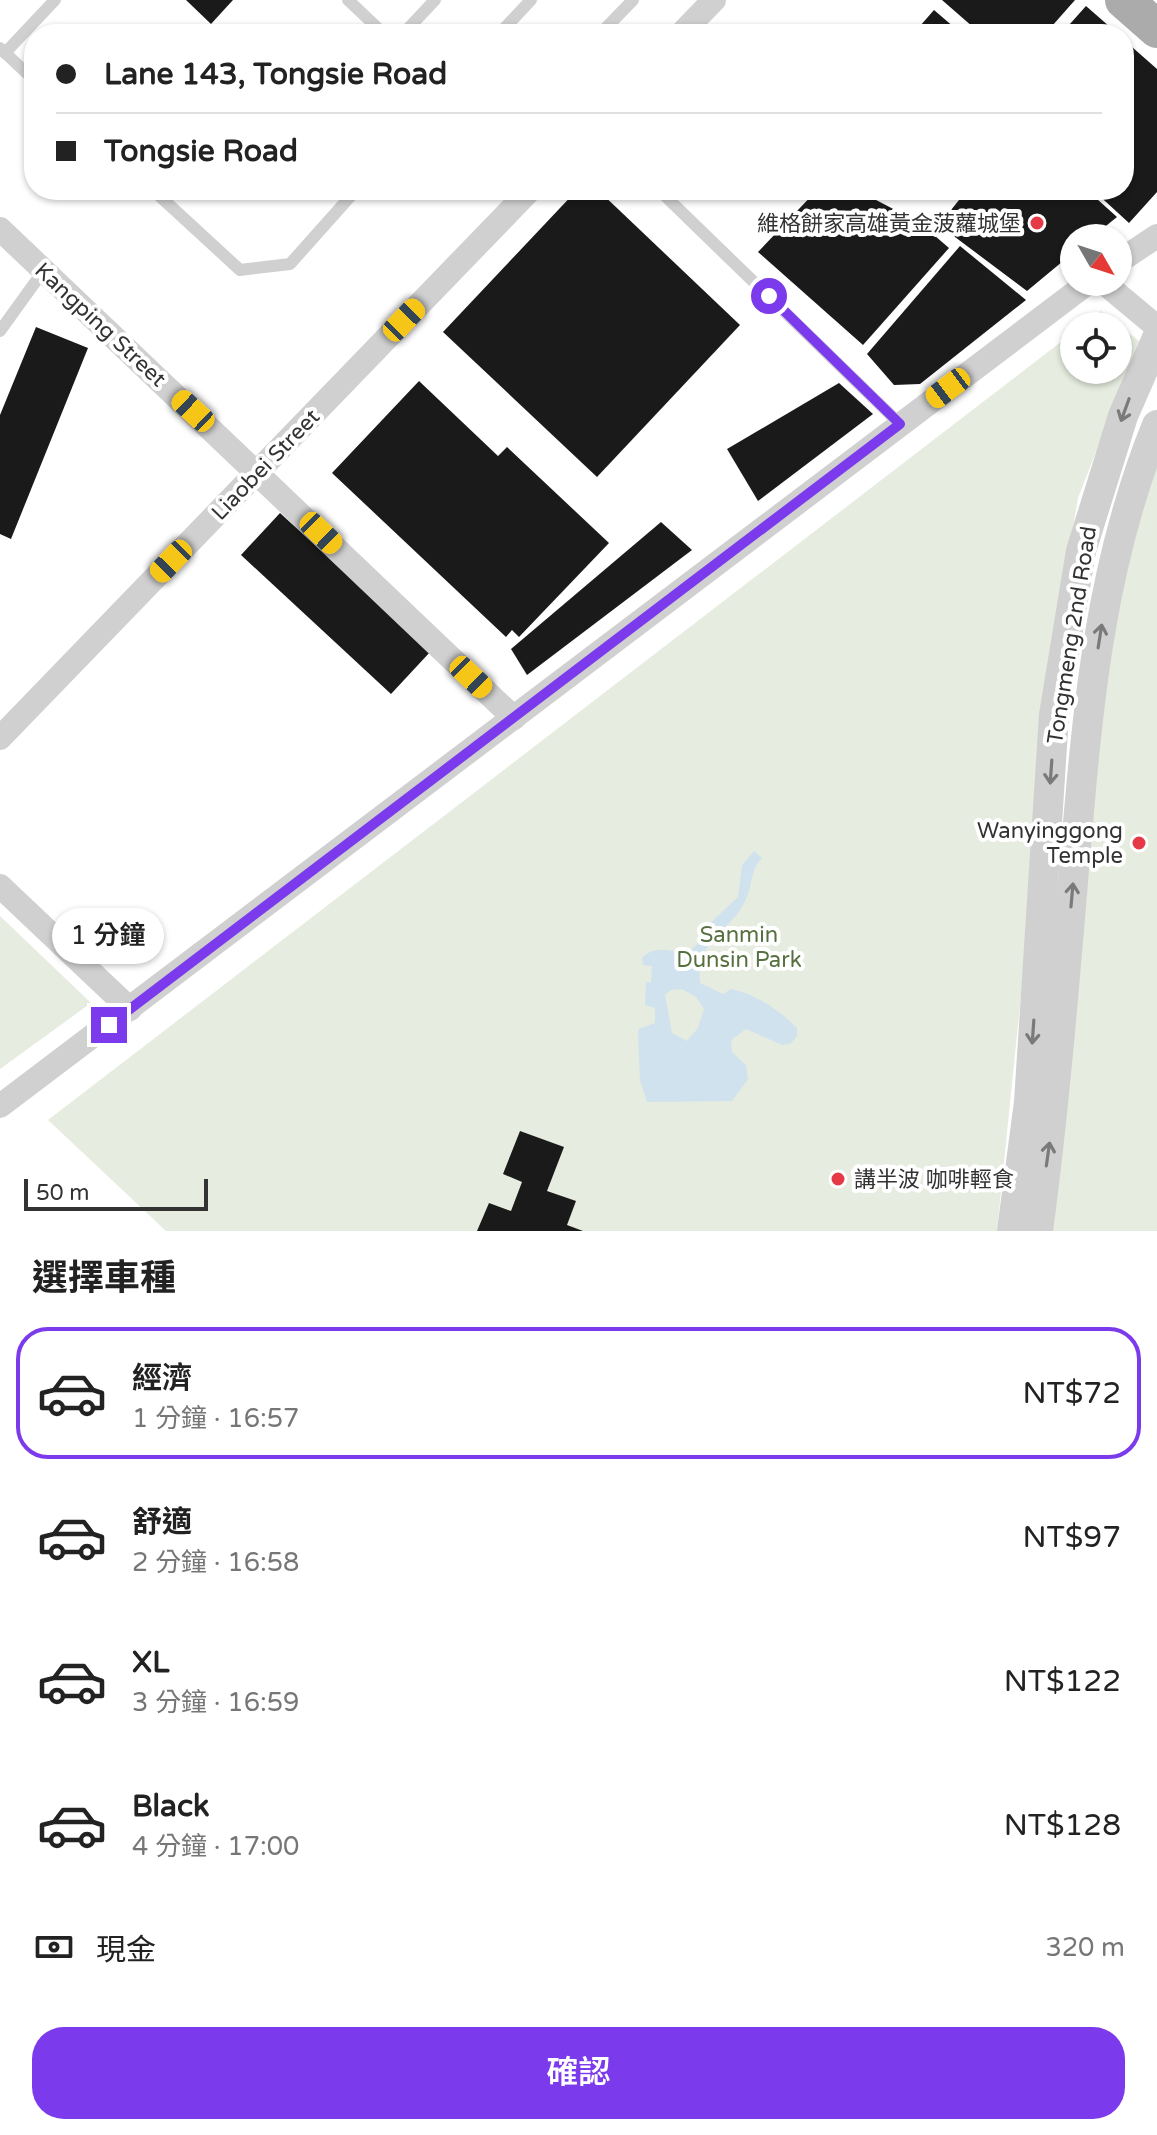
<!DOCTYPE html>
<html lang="zh-TW">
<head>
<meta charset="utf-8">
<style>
	:root { --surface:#fff; --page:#f2f2f2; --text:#222; --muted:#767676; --line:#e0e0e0; --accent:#7c3aed }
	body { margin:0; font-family:"Varela Round","Noto Sans TC",sans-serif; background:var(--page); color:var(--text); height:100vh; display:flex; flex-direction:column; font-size:30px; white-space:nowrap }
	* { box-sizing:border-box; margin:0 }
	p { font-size:26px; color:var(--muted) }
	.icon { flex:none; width:44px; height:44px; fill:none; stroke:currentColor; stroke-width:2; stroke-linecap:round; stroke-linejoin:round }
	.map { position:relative; height:1231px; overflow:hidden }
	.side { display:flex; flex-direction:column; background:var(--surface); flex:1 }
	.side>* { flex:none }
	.top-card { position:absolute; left:24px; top:24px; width:1110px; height:176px; border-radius:32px; box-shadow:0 2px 6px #0004; display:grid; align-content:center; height:176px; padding:0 32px; background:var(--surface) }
	.needle { width:52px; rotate:129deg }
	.controls { position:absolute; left:1060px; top:224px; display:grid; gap:16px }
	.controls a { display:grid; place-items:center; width:72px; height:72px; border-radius:50%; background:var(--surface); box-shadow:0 2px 6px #0004; font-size:40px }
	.scale { position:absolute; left:24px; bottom:20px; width:184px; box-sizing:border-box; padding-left:8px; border:4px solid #333; border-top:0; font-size:22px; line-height:28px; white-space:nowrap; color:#333; -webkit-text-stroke:6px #fff; paint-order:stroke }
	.end { position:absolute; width:36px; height:36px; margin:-18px; border:10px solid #7c3aed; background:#fff; box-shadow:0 0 0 4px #fff }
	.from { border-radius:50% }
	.bubble { position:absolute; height:56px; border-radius:28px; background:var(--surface); box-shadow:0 2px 6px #0004; font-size:26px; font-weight:600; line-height:56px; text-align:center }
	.car { position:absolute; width:24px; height:48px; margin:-24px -12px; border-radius:10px; box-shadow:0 0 6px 2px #0007; background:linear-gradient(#f5c518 24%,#345 0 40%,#f5c518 0 76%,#345 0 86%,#f5c518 0) }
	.top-card b { display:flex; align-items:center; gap:28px; height:76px; font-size:30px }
	.top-card b+b { border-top:2px solid var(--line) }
	.top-card i { width:20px; height:20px; background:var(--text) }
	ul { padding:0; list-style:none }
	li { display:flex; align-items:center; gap:24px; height:132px; margin:0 16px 12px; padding:0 16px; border:4px solid transparent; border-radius:32px }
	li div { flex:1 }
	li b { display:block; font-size:30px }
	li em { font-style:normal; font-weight:600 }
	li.current { border-color:var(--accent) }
	li>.icon { width:72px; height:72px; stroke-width:1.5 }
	h2 { padding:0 32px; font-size:36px; line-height:96px }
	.pay { display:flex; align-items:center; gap:20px; height:88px; padding:0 32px; font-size:30px }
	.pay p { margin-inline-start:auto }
	.action { display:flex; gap:16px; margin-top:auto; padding:16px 32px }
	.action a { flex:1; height:92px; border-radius:32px; background:var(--accent); color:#fff; font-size:32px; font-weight:600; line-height:92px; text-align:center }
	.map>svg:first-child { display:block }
	.green { fill:#e6ecdf }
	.water { fill:#cfe2ee; fill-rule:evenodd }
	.building { fill:#1a1a1a }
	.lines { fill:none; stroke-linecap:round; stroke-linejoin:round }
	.service { stroke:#d0d0d0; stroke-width:12 }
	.minor { stroke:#d0d0d0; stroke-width:24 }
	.tertiary { stroke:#d0d0d0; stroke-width:30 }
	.primary { stroke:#ababab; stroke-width:38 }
	.oneway { stroke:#7a7a7a }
	.route { stroke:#7c3aed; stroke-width:10 }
	.poi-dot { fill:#e63946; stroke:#fff; stroke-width:3 }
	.labels { text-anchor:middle; stroke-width:8; stroke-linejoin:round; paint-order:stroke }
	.poi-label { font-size:22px; fill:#333; stroke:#fff; text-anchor:end }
	.street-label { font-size:22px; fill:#333; stroke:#fff }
	.park-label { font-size:22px; fill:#56703f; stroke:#fff }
</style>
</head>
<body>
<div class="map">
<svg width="1157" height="1231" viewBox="0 0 1157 1231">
	<rect width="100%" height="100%" fill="#fff"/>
	<!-- green -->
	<g class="green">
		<polygon points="1101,311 1139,341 1078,498 1041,715 1030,907 997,1231 166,1231 48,1120 1074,332 1074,370 1118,370 1118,326 1081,326"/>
		<polygon points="1157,426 1157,1231 1037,1231 1091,693"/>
		<polygon points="0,916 91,1003 0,1069"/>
	</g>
	<!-- water -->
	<path class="water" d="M 754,851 L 762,858 C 750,871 753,882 747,897 C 733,932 696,936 700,983 L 723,994 L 731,989 C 755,994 780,1010 797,1028 L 797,1036 L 790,1044 L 782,1045 L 746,1029 L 731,1040 L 732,1052 L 746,1065 L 748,1079 L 732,1101 L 647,1102 L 640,1080 L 638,1033 L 639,1029 L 655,1023 L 655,1008 L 645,1005 L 646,982 L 651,982 L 652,966 L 643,965 L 642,958 C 655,945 668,951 685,953 L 696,946 L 706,927 L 738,897 L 742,865 ZM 682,989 L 696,997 L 704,1009 L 698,1028 L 687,1041 L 672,1033 L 665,995 L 671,990 Z"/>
	<!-- building -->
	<g class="building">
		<polygon points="186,0 233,0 211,24"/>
		<polygon points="942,0 1075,0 1045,34 981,34"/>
		<polygon points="1086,6 1118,34 1061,34"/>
		<polygon points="934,10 962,34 913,34"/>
		<polygon points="1124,40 1157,69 1157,192 1129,223 1093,190 1124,190"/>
		<polygon points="577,190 598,190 740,325 597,477 443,332"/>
		<polygon points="817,190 857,190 920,223 949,248 863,345 758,252"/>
		<polygon points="967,190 1087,190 1117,217 1091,238 1074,238 1074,252 1027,291 939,225"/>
		<polygon points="960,246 1026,300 920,384 894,385 867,354"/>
		<polygon points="36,327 88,348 11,539 0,534 0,415"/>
		<polygon points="419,381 498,456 507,447 609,543 519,637 512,630 506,637 332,473"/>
		<polygon points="839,383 873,414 758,501 727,449"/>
		<polygon points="280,513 431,651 391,694 241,555"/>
		<polygon points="661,522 692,550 527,675 511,649"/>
		<polygon points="520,1131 564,1147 547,1191 576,1201 567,1225 583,1231 477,1231 489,1203 511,1211 522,1182 503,1174"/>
	</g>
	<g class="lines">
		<!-- service -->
		<g class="service">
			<polyline points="348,0 384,34"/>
			<polyline points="403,34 435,0"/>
			<polyline points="499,34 531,0"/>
			<polyline points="600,34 633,0"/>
			<polyline points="0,48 34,80"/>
			<polyline points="5,53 55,0"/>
			<polyline points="153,190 240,270 290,264 356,190"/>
			<polyline points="659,190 900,424"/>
			<polyline points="0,331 44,270"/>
		</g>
		<!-- minor -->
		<g class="minor">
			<polyline points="681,34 714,0"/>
			<polyline points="0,229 514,718"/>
			<polyline points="1118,262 1157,236"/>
			<polyline points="1103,282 1157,327"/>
			<polyline points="0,738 530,190"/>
			<polyline points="0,886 130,1009"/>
			<polyline points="0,1106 1089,282"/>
		</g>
		<!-- tertiary -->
		<g class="tertiary">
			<polyline points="1012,1231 1029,1102 1054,715 1081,551 1123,416 1157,338"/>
			<path d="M 1038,1231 C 1054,1111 1064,990 1074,870 C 1087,715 1098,570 1157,425"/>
		</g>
		<!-- primary -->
		<polyline class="primary" points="1124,0 1157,29"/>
	</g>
	<!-- one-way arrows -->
	<defs><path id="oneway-shaft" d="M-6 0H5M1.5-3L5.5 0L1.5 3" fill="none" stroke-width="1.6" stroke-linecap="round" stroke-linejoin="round" transform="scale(2)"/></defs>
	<g class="oneway">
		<use href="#oneway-shaft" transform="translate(1125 410) rotate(110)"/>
		<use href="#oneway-shaft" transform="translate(1100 636) rotate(-81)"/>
		<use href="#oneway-shaft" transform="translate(1051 772) rotate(94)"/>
		<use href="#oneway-shaft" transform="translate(1072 895) rotate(-85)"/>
		<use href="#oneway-shaft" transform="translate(1033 1032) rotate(94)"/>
		<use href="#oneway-shaft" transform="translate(1048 1154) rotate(-82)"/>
	</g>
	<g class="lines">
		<!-- route -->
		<polyline class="route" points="109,1025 900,424 769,296"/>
	</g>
	<!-- markers -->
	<g class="poi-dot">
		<circle cx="1037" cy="223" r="8"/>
		<circle cx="1139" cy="843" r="8"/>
		<circle cx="838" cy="1179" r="8"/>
	</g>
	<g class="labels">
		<!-- poi labels -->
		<g class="poi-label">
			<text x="1021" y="231">維格餅家高雄黃金菠蘿城堡</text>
			<text x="1123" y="838">Wanyinggong<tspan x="1123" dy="25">Temple</tspan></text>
			<text x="854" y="1187" text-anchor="start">講半波 咖啡輕食</text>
		</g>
		<!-- street labels -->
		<g class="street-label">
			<text transform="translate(101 324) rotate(43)" y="8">Kangping Street</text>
			<text transform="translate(265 464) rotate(-46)" y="8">Liaobei Street</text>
			<text transform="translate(1071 635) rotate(-81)" y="8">Tongmeng 2nd Road</text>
		</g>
		<!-- park labels -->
		<g class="park-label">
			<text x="739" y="942">Sanmin<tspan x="739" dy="25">Dunsin Park</tspan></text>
		</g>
	</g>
</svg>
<div class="controls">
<a><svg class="needle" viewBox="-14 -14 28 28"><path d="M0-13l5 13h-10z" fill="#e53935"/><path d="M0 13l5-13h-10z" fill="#767676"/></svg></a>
<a><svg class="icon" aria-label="locate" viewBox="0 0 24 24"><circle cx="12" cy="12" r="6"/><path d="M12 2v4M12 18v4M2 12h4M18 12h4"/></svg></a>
</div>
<div class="scale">50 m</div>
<i class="end from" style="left:769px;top:296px"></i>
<i class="end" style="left:109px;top:1025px"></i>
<div class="bubble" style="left:52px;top:908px;width:112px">1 分鐘</div>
<i class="car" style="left:404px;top:320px;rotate:44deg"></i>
<i class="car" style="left:948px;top:388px;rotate:233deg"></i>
<i class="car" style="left:193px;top:411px;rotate:313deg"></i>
<i class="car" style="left:321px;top:533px;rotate:134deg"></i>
<i class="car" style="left:171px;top:561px;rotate:224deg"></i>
<i class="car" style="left:471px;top:677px;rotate:134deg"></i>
<div class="top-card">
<b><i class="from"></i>Lane 143, Tongsie Road</b>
<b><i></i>Tongsie Road</b>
</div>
</div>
<section class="side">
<h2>選擇車種</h2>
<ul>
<li class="current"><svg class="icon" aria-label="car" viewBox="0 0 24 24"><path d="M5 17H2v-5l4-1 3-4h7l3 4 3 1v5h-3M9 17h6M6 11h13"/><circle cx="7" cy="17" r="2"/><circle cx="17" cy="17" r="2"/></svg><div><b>經濟</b><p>1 分鐘 · 16:57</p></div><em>NT$72</em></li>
<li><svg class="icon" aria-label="car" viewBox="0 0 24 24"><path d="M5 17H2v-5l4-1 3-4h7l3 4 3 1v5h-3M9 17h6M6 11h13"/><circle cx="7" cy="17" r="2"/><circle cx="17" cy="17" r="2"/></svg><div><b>舒適</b><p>2 分鐘 · 16:58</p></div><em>NT$97</em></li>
<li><svg class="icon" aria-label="car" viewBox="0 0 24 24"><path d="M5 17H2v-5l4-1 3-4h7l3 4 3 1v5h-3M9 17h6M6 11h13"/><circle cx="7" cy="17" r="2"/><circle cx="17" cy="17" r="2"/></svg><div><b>XL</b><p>3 分鐘 · 16:59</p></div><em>NT$122</em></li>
<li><svg class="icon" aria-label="car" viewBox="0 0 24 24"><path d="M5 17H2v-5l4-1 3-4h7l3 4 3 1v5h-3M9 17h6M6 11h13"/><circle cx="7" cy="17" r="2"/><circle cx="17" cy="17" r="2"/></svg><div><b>Black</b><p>4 分鐘 · 17:00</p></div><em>NT$128</em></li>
</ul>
<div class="pay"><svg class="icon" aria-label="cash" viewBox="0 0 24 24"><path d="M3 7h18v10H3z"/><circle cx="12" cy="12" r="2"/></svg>現金<p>320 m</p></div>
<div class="action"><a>確認</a></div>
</section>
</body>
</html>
